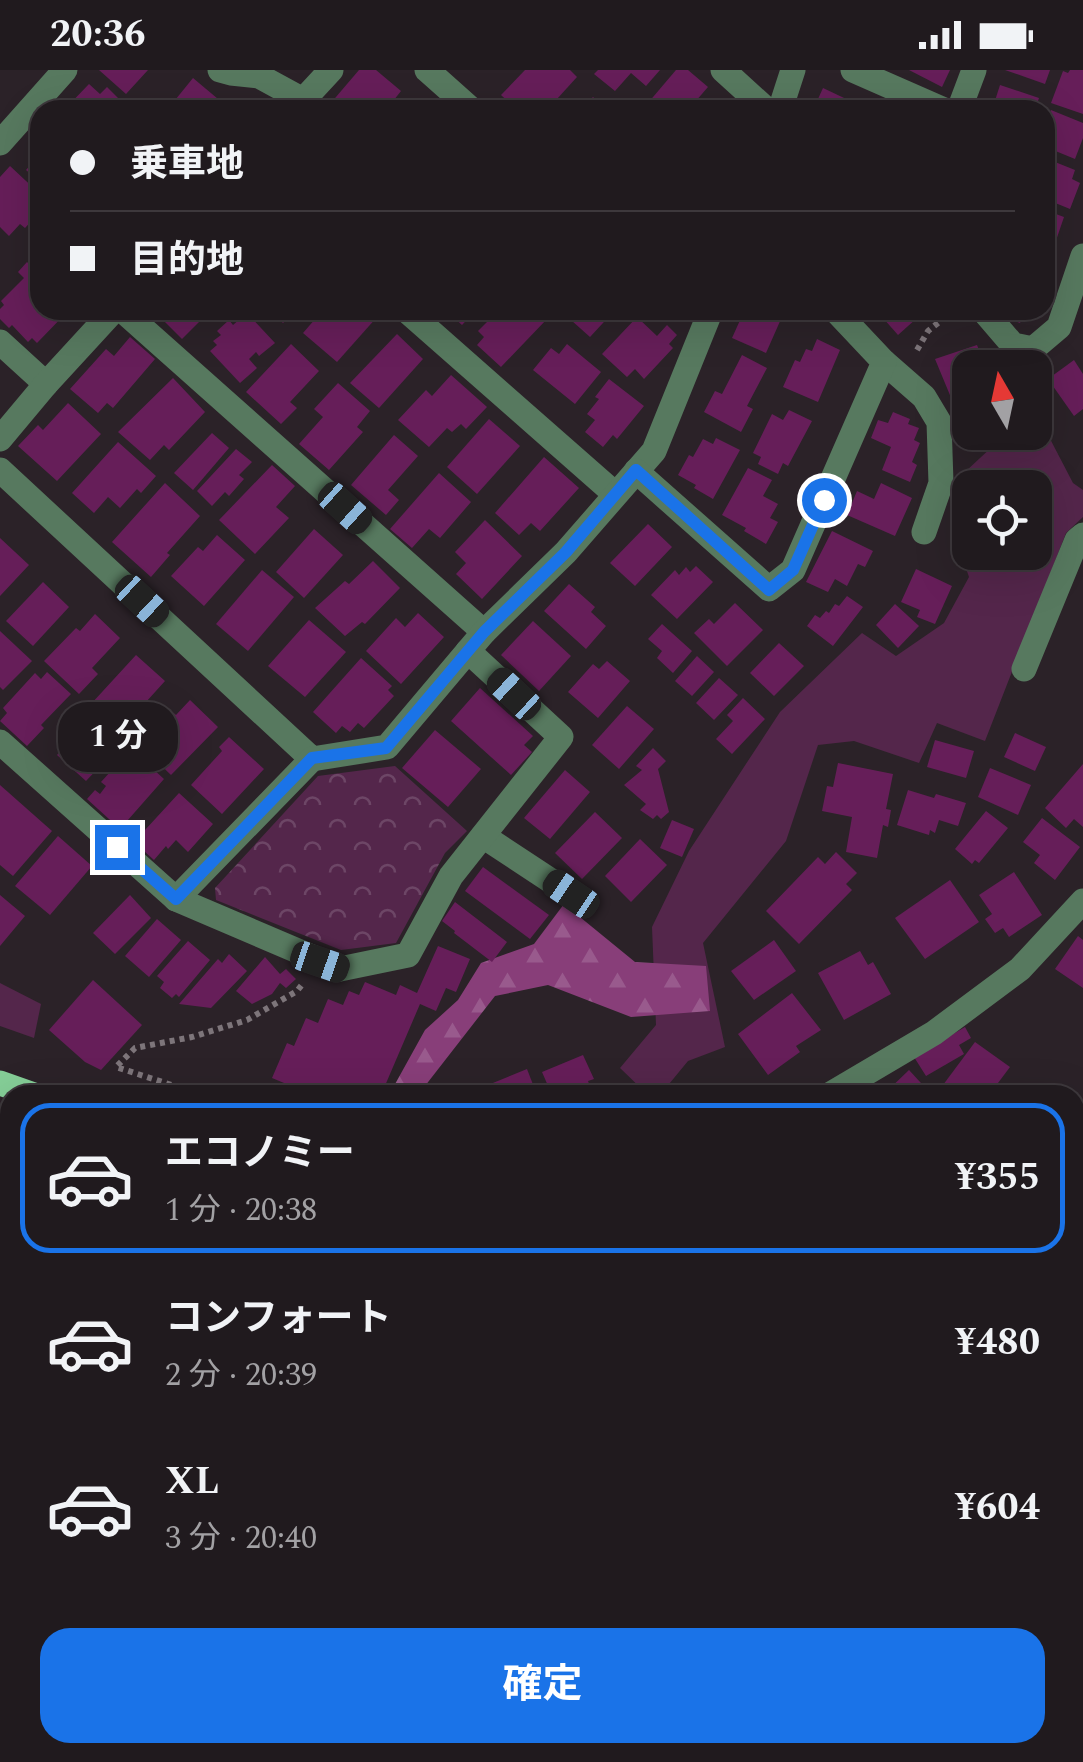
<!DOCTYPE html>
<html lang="ja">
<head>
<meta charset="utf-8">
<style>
	:root { --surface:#201a1e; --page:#282327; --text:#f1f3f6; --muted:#a2a1a4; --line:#3d383c; --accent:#1a73e8 }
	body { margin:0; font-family:Spectral,"Noto Sans JP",serif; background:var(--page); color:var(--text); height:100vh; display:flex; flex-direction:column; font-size:38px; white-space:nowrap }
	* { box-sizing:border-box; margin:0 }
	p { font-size:32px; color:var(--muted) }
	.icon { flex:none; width:55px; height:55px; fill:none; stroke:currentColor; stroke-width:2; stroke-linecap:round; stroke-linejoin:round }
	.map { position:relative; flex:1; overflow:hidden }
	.side { position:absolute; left:0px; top:1015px; width:1085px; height:678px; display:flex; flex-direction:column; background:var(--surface); border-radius:30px 30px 0 0; box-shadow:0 10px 40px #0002,0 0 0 2px var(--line) }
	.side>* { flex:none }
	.banner { position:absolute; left:30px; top:30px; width:1025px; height:220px; border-radius:30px; box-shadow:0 10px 40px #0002,0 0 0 2px var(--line); display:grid; align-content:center; height:220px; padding:0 40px; background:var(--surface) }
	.needle { width:65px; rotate:351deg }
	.tools { position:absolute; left:952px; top:280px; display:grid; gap:20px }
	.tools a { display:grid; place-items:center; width:100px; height:100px; border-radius:20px; background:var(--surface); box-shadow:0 10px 40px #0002,0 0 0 2px var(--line); font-size:50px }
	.end { position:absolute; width:45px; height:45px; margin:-22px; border:12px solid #1a73e8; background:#fff; box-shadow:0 0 0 5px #fff }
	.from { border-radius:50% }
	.bubble { position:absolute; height:70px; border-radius:30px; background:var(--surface); box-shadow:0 10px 40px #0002,0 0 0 2px var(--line); font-size:32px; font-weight:700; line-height:70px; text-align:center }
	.car { position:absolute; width:30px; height:60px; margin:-30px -15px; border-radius:12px; box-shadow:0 0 8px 2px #0007; background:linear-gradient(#222 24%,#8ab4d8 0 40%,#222 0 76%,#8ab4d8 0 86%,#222 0) }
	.banner b { display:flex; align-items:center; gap:35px; height:95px; font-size:38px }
	.banner b+b { border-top:2px solid var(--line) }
	.banner i { width:25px; height:25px; background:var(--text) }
	ul { padding:18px 0 0; list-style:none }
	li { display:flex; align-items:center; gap:30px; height:150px; margin:0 20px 15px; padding:0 20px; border:5px solid transparent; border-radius:30px }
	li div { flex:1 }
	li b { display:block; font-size:38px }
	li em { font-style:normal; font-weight:700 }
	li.on { border-color:var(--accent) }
	li>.icon { width:90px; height:90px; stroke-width:1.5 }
	.primary-button { display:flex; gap:20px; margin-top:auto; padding:20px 40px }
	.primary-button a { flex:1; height:115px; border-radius:30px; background:var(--accent); color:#fff; font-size:40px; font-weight:700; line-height:115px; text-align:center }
	.status { display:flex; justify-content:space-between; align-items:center; height:70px; padding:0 50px; background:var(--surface); direction:ltr }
	.status svg { height:28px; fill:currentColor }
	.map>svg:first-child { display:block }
	.green { fill:#54264b; fill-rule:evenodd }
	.forest { fill:url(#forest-firs) }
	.park { fill:url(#park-crowns) }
	.building { fill:#661e59 }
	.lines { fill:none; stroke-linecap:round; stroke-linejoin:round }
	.path { stroke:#7d757a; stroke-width:6; stroke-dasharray:5 5; stroke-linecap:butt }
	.minor { stroke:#57795f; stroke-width:25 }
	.major { stroke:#85ce97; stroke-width:25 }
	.route { stroke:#1a73e8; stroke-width:12 }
</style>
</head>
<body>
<div class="status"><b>20:36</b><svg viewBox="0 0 49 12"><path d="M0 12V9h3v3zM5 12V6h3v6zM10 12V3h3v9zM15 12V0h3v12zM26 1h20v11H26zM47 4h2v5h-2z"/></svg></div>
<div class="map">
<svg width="1083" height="1692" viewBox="0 0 1083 1692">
	<defs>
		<pattern id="forest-firs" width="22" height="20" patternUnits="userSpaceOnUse" patternTransform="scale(2.5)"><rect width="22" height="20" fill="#883e79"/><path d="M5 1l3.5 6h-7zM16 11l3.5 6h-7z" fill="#995a8d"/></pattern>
		<pattern id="park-crowns" width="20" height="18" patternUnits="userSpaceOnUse" patternTransform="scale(2.5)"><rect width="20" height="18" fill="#54264b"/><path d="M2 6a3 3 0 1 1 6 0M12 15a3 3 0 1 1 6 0" fill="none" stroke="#6d4666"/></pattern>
	</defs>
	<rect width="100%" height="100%" fill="#2b2228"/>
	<!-- green -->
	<g class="green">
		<path d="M 1035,340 L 1073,413 L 1083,420 L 1083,447 L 1066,463 L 985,671 L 937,653 L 919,693 L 854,671 L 818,675 L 786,771 L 703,873 L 725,977 L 688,991 L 660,1025 L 648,1025 L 620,998 L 656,955 L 652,857 L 689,781 L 780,642 L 862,563 L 896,586 L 944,553 L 969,507 L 952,457 L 952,414 L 1007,363 L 1035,362 ZM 970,418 L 1035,418 L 1035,482 L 970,482 Z"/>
		<polygon points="0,913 41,934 34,968 0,956"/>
	</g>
	<!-- forest -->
	<polygon class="forest" points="564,834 635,892 706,896 710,941 631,947 548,915 495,926 418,1025 389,1025 425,960 458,930 481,893 534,874"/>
	<!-- park -->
	<polygon class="park" points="395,696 467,761 445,783 396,873 341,880 216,830 215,818 318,706"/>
	<!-- building -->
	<g class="building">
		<polygon points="99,0 148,0 126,24"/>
		<polygon points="359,0 376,0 401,21 386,40 337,40 330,34"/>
		<polygon points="525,0 570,0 577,7 547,40 517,40 501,25"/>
		<polygon points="598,0 660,0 646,16 631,3 615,21 594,4"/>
		<polygon points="676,0 688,0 708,17 688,40 642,40"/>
		<polygon points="909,0 950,0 942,17"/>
		<polygon points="1005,0 1050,0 1045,14"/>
		<polygon points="1070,0 1083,0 1083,44 1051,33 1063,1 1068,3"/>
		<polygon points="193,8 218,29 209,40 167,40"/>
		<polygon points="89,14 100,24 107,17 130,40 64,40"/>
		<polygon points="1000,15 1039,28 1035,40 992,40"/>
		<polygon points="823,18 861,36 859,40 813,40"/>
		<polygon points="593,27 607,40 581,40"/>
		<polygon points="1051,40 1083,53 1083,68 1075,89 1053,80 1055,76 1045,73 1045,55"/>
		<polygon points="40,84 40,112 26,100"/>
		<polygon points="1045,88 1075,100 1072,109 1080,113 1070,139 1048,130 1051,123 1045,121"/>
		<polygon points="10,96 40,124 40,149 36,146 25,158 20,154 9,166 0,157 0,107"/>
		<polygon points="1045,140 1064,147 1049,191 1045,190"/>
		<polygon points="27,192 40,205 40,240 69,240 37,273 32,268 28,272 12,255 9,258 0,249 0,239 4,235 1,231 24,208 18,202"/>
		<polygon points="159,240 211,240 182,269 156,243"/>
		<polygon points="270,240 296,240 283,253"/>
		<polygon points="323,240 369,240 377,247 337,292 303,263"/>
		<polygon points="445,240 476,240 462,255"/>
		<polygon points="499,240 538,240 547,249 501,297 477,275 484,267 478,261"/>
		<polygon points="564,240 615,240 590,267 562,242"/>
		<polygon points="739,240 785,240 766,283 732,268 741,248 736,246"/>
		<polygon points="876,240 926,240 898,265"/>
		<polygon points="1009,240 1028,240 1025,250 1022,248 1020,253 1006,248"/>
		<polygon points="247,243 275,273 259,286 256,282 249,289 257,298 240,313 210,281 217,275 213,271 221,265 217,261 229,250 233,255"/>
		<polygon points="637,247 657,266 667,255 677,265 669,274 673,278 644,309 635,299 627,307 602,284"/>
		<polygon points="397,264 423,289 379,338 350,313"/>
		<polygon points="130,267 155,289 113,338 107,333 98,343 70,319 106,279 114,286"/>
		<polygon points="817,269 840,280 818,332 783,317 795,290 800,292 806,279 812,281"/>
		<polygon points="291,274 319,301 290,332 297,338 281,354 246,322"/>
		<polygon points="567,274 601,302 575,334 533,300 551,278 559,284"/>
		<polygon points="977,275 986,298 970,298 970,357 964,359 935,289"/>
		<polygon points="742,285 767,298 747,336 753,339 741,362 704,342 715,321 722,324"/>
		<polygon points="1074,290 1083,304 1083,339 1074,346 1048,309"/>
		<polygon points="451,305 487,337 466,359 461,354 452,362 447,358 429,377 398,350 426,320 432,326"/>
		<polygon points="173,308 205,342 169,380 164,375 150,390 118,362"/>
		<polygon points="609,309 644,336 617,369 613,365 603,377 585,362 595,350 587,344 599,329 595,327"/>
		<polygon points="338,313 370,341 357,357 363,362 329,400 299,374 323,347 314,339"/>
		<polygon points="68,333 101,364 57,411 18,376 38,355 43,360"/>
		<polygon points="789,340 812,351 788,396 783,393 778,404 758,394 761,387 753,383 772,344 783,350"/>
		<polygon points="893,342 910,349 908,354 919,358 914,370 920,373 912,392 917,395 910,412 882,400 891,377 871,368 878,350 888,353"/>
		<polygon points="489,349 520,376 477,424 447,397"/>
		<polygon points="212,363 229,378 193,420 174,403"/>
		<polygon points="394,365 418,386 388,420 399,430 386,445 351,415"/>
		<polygon points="716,368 740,380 713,429 694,418 696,415 678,405 689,385 693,387 703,369 713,374"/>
		<polygon points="118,372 156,406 141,423 137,419 120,438 108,427 94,443 72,423"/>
		<polygon points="236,379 252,392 239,405 244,409 229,426 225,422 212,436 197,421"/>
		<polygon points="544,387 579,418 540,461 531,453 519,465 495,443"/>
		<polygon points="272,395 295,416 276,437 289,448 255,484 219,450"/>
		<polygon points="748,398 772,410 763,426 778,434 770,448 778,452 766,474 744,461 746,458 722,445"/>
		<polygon points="439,403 471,432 440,468 429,459 412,478 390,459"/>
		<polygon points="165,413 200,446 167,483 170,485 151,507 112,472"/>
		<polygon points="881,413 912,428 895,466 847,445 857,421 874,429"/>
		<polygon points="485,450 522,486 482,529 456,504 466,493 455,482"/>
		<polygon points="648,454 672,477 635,516 610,493"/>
		<polygon points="314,459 343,485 304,528 276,502"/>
		<polygon points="832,461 873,481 865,497 858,494 847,516 835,509 828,522 806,512"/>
		<polygon points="217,465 245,490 204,536 171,506 198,477 203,481"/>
		<polygon points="0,468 29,495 0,526"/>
		<polygon points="373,491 400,518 365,554 362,552 345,566 315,538 345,511 349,514"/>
		<polygon points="696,496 713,512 677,549 651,525 675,500 679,505 686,497 690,502"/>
		<polygon points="916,499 952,516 935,554 917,547 920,540 901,532"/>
		<polygon points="262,500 294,527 248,581 216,554"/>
		<polygon points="43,512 69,537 33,576 6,551"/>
		<polygon points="569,514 595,537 591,542 606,556 586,579 544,541"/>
		<polygon points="847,526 863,537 833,576 807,556 815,545 820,548 826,541 829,543 835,534 839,536"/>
		<polygon points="735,533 763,560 727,596 694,563 709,549 714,554"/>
		<polygon points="895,534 919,556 898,578 876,555"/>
		<polygon points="418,543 444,567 401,614 366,581 396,548 405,557"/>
		<polygon points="95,544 120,568 92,598 98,604 79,624 44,591 76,558 80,561"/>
		<polygon points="309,550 346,582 305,627 268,596"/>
		<polygon points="533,551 571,586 539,621 501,585"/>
		<polygon points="662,554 692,581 673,603 657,588 662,581 648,569"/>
		<polygon points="0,561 32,591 3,620 0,617"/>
		<polygon points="779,573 804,596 774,626 750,603"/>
		<polygon points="136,585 165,611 146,632 150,635 125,663 91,634"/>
		<polygon points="697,586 714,602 692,626 675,611"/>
		<polygon points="361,588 392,616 388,620 394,626 364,658 358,653 350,662 342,656 336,663 313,642"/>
		<polygon points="607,591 630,611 598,648 568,622 593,594 599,599"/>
		<polygon points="47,602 71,624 41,655 44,658 27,676 0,651 7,643 3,638 35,603 41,609"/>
		<polygon points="719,608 738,625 714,650 696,633"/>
		<polygon points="480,618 533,666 524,675 532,682 511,705 451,651"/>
		<polygon points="743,628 765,649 732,684 716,669 733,651 727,645"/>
		<polygon points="190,630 218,657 171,705 139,674 171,641 176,645"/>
		<polygon points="627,636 654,659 619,699 592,675"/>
		<polygon points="92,648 120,675 86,711 57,685"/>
		<polygon points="435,660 481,699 448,737 402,698"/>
		<polygon points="1015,663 1046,677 1035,701 1004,687"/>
		<polygon points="229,667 264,699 222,744 191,715 222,681 219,677"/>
		<polygon points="935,670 974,681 966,708 927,697"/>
		<polygon points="653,678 666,691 658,699 669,742 661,749 657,745 653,749 640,740 646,734 624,715 642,700 636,696"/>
		<polygon points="131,679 164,709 120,759 87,729 95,720 100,724 106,716 101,712"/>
		<polygon points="838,693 893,704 886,739 891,740 888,757 883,755 877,788 846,782 852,747 822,741 827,716 833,717"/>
		<polygon points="1083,694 1083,757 1074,749 1066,758 1045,738"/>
		<polygon points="990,698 1031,715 1018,745 978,727"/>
		<polygon points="565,700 590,722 550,769 524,748"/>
		<polygon points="0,715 52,761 13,806 0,795"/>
		<polygon points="908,720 934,728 936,724 966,733 958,756 939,750 935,763 930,760 929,765 897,755"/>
		<polygon points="179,723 213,754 188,782 176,770 168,779 166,776 154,790 134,772"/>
		<polygon points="986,741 1008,758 979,793 975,790 972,794 955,779"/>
		<polygon points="595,742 622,768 582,809 555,783"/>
		<polygon points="1042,748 1080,777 1055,810 1034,793 1040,785 1023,772"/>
		<polygon points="672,750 694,759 682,787 660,778"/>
		<polygon points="58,766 92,796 50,845 15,816"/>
		<polygon points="640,769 667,795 631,832 605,806"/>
		<polygon points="836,782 857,803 846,814 852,820 799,874 766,841 818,787 825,794"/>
		<polygon points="483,797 549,845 530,869 465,821"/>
		<polygon points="1014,802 1042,845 1009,867 1003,858 995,863 985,849 992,844 979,825"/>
		<polygon points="950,810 979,852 925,889 895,848"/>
		<polygon points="0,825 25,846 0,876"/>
		<polygon points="130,825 151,848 115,884 93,863"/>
		<polygon points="455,832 507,872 492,892 454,863 455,861 442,851"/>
		<polygon points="157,849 181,870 149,907 125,886"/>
		<polygon points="1078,866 1083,870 1083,918 1055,899"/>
		<polygon points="774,870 796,901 754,930 731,901"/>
		<polygon points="188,871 210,890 179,927 176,924 172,928 160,918 164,912 157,906"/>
		<polygon points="438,876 470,889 456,922 446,918 436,941 420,934 381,1025 313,1025 272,1008 287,973 294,976 306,948 318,953 328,929 343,935 349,921 359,925 365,912 396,925 400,915 417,923"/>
		<polygon points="860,881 868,895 873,892 891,924 844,950 818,903"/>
		<polygon points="229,884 247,901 211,938 179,934 218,889 222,893"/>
		<polygon points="265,887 280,904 286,899 296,909 286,918 280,913 272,924 252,934 236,921"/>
		<polygon points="93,910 142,955 101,1000 85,992 49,960"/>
		<polygon points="792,923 821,960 796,976 800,982 768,1005 738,964"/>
		<polygon points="965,957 971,968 959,975 964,984 926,1006 914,987"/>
		<polygon points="975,972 1010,997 989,1025 957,1025 943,1015"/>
		<polygon points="583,985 594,1009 588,1011 591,1019 577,1025 571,1025 569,1022 561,1025 552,1025 542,1002"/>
		<polygon points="527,999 537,1025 492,1025 488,1015"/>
		<polygon points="909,1000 932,1025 883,1025"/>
		<polygon points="1075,1082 1083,1094 1083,1110 1075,1115"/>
		<polygon points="0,1109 10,1113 10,1464 0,1461"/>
		<polygon points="1080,1512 1083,1512 1083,1590 1075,1590"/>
		<polygon points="310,1682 353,1682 353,1687 310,1686"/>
		<polygon points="554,1682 578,1682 601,1687 600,1692 552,1692"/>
		<polygon points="804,1682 842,1682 843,1691 805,1692"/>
		<polygon points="990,1682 1055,1682 1056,1692 990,1692"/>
	</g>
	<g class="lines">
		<!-- path -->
		<g class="path">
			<polyline points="917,280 928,261 954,240"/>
			<polyline points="182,1025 184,1019 116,997 135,978 192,967 247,950 297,921 304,912"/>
			<polyline points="0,1654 10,1658"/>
			<polyline points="73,1682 97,1692"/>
		</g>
		<!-- minor -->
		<g class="minor">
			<polyline points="220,0 231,3 259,6 303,30"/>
			<polyline points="427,0 472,40"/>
			<polyline points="723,0 767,40"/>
			<polyline points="853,0 944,40"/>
			<polyline points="294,40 331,0"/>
			<polyline points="780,40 793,0"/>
			<polyline points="959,40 974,0"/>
			<polyline points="0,73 65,0"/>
			<polyline points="122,240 484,562"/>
			<polyline points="406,240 615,424"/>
			<polyline points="983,240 1013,275 1033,279 1059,257 1083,186"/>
			<polyline points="0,272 46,314"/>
			<polyline points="884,292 924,327 939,352 941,413 924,462"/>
			<polyline points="0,369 46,314 114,240"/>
			<polyline points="0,400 312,689 387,677 484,562 566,482 654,381 711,240"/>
			<polyline points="636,401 769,519 793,500 884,292 835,240"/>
			<polyline points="1024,599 1077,470 1083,465"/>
			<polyline points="0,672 176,829 312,689"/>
			<polyline points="483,766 571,824"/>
			<polyline points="176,829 340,899 408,885 451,806 561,667 468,581"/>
			<polyline points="829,1025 934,963 1020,899 1083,831"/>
			<polyline points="1075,1283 1083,1285"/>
			<polyline points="1075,1488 1083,1491"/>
			<polyline points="190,1682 192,1692"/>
			<polyline points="673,1682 705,1692"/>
			<polyline points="761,1682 764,1692"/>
			<polyline points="1068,1682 1068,1692"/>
		</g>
		<!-- major -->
		<g class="major">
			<polyline points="0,1013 34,1025"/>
			<polyline points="0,1058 10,1062"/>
			<polyline points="1075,1378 1083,1381"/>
			<polyline points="1075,1426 1083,1429"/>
		</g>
	</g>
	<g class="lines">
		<!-- route -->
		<polyline class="route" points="117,777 176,829 312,688 386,678 484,562 566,482 636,400 769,520 793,500 824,430"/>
	</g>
</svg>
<div class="tools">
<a><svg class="needle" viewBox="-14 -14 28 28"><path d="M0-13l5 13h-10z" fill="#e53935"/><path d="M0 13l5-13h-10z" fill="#a2a1a4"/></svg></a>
<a><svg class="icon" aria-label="locate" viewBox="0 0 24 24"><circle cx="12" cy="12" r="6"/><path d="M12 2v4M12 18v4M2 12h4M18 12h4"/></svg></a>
</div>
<i class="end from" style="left:824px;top:430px"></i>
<i class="end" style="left:117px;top:777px"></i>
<div class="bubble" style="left:58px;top:632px;width:120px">1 分</div>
<i class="car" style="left:345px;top:438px;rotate:132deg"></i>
<i class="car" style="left:142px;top:531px;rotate:133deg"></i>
<i class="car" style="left:514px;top:624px;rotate:313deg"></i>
<i class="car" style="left:571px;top:824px;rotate:304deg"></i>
<i class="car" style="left:320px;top:892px;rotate:109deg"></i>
<div class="banner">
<b><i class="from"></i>乗車地</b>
<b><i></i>目的地</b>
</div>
<section class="side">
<ul>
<li class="on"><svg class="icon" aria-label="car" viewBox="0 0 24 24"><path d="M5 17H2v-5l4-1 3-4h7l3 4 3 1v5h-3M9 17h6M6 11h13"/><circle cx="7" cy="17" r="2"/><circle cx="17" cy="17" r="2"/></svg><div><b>エコノミー</b><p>1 分 · 20:38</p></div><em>¥355</em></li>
<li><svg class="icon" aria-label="car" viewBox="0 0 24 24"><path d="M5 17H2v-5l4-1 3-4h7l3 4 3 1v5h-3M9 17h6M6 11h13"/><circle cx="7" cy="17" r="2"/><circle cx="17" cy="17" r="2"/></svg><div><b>コンフォート</b><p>2 分 · 20:39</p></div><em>¥480</em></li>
<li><svg class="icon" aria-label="car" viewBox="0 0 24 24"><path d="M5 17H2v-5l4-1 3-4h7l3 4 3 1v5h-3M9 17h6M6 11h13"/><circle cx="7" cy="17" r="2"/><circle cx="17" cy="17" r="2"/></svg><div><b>XL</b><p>3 分 · 20:40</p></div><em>¥604</em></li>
</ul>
<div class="primary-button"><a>確定</a></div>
</section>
</div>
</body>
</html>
